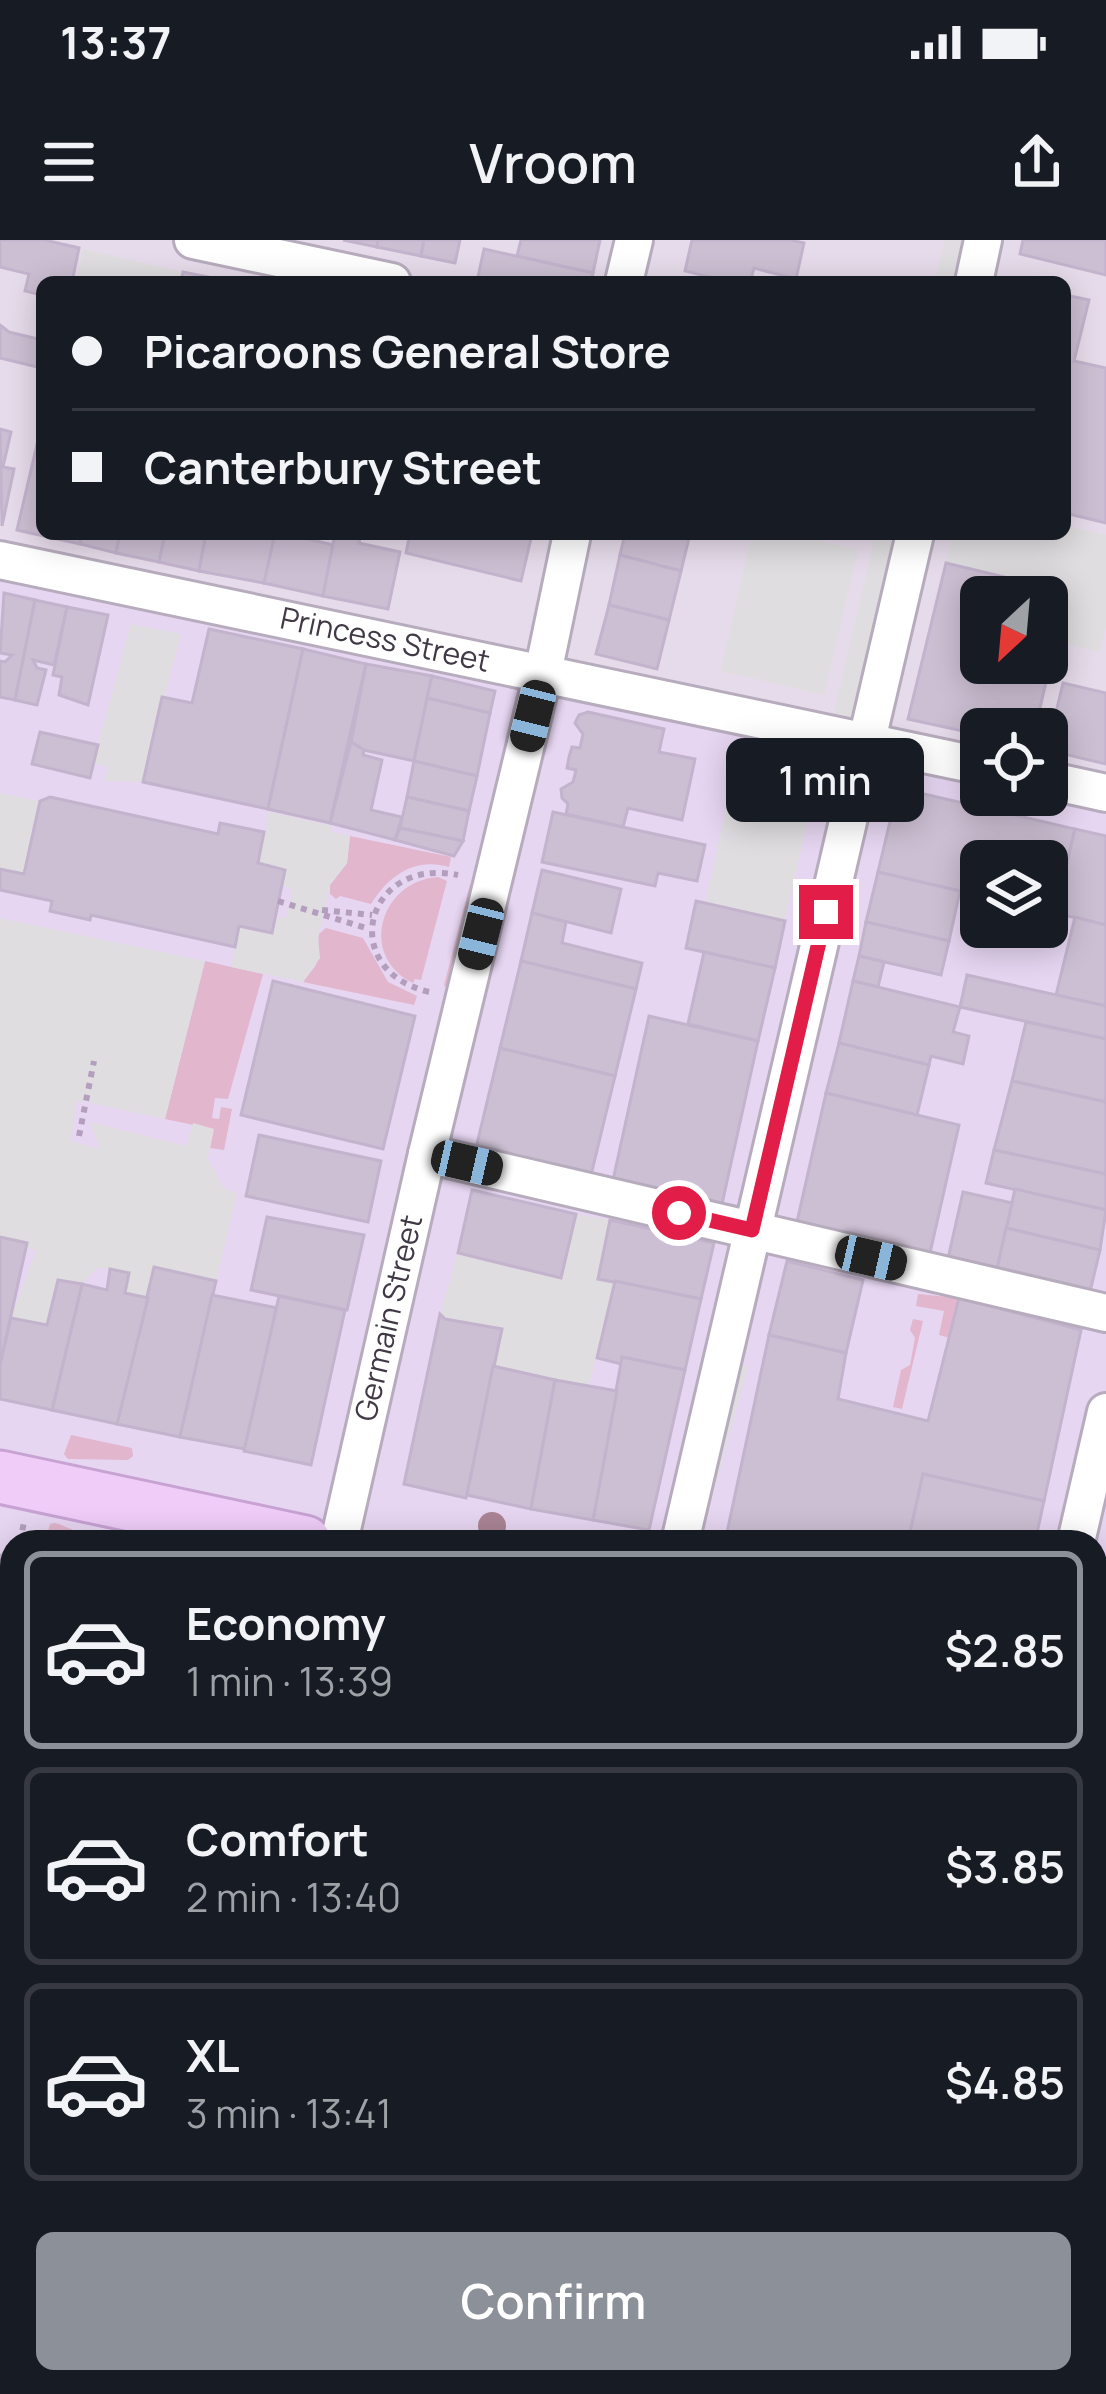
<!DOCTYPE html>
<html lang="en">
<head>
<meta charset="utf-8">
<style>
	:root { --surface:#171b24; --page:#20242c; --text:#f1f3f6; --muted:#9ea1a6; --line:#363941; --accent:#8c9099 }
	body { margin:0; font-family:Manrope,sans-serif; background:var(--page); color:var(--text); height:100vh; display:flex; flex-direction:column; font-size:45px; white-space:nowrap }
	* { box-sizing:border-box; margin:0 }
	p { font-size:39px; color:var(--muted) }
	.icon { flex:none; width:66px; height:66px; fill:none; stroke:currentColor; stroke-width:2; stroke-linecap:round; stroke-linejoin:round }
	.map { position:relative; flex:1; overflow:hidden }
	.side { position:absolute; left:0px; top:1290px; width:1107px; height:864px; display:flex; flex-direction:column; background:var(--surface); border-radius:36px 36px 0 0; box-shadow:0 6px 30px #0003 }
	.side>* { flex:none }
	.guide { position:absolute; left:36px; top:36px; width:1035px; height:264px; border-radius:18px; box-shadow:0 6px 30px #0003; display:grid; align-content:center; height:264px; padding:0 36px; background:var(--surface) }
	.needle { width:78px; rotate:206deg }
	.buttons { position:absolute; left:960px; top:336px; display:grid; gap:24px }
	.buttons a { display:grid; place-items:center; width:108px; height:108px; border-radius:18px; background:var(--surface); box-shadow:0 6px 30px #0003; font-size:60px }
	.end { position:absolute; width:54px; height:54px; margin:-27px; border:15px solid #e11d48; background:#fff; box-shadow:0 0 0 6px #fff }
	.from { border-radius:50% }
	.bubble { position:absolute; height:84px; border-radius:18px; background:var(--surface); box-shadow:0 6px 30px #0003; font-size:39px; font-weight:600; line-height:84px; text-align:center }
	.car { position:absolute; width:36px; height:72px; margin:-36px -18px; border-radius:15px; box-shadow:0 0 9px 3px #0007; background:linear-gradient(#222 24%,#8ab4d8 0 40%,#222 0 76%,#8ab4d8 0 86%,#222 0) }
	.guide b { display:flex; align-items:center; gap:42px; height:114px; font-size:45px }
	.guide b+b { border-top:3px solid var(--line) }
	.guide i { width:30px; height:30px; background:var(--text) }
	ul { padding:21px 0 0; list-style:none }
	li { display:flex; align-items:center; gap:36px; height:198px; margin:0 24px 18px; padding:0 12px; border:6px solid var(--line); border-radius:18px }
	li div { flex:1 }
	li b { display:block; font-size:45px }
	li em { font-style:normal; font-weight:600 }
	li.current { border-color:var(--accent) }
	li>.icon { width:108px; height:108px; stroke-width:1.5 }
	.primary-button { display:flex; gap:24px; margin-top:auto; padding:24px 36px }
	.primary-button a { flex:1; height:138px; border-radius:18px; background:var(--accent); color:#fff; font-size:48px; font-weight:600; line-height:138px; text-align:center }
	.status { display:flex; justify-content:space-between; align-items:center; height:84px; padding:0 60px; background:var(--surface); direction:ltr }
	.status svg { height:33px; fill:currentColor }
	header { display:flex; justify-content:space-between; align-items:center; height:156px; padding:0 36px; background:var(--surface); font-size:54px; font-weight:600 }
	.map>svg:first-child { display:block }
	.residential { fill:#e6dbea; fill-rule:evenodd }
	.commercial { fill:#e7d6f2; fill-rule:evenodd }
	.green { fill:#e2b6cd }
	.parking { fill:#e0dde1 }
	.building { fill:#ccbfd3; stroke:#c3b3cd; stroke-width:3 }
	.lines { fill:none; stroke-linecap:round; stroke-linejoin:round }
	.street-casing { stroke:#b7acbd; stroke-width:42 }
	.secondary-casing { stroke:#c7a2d3; stroke-width:57 }
	.path { stroke:#b39fbd; stroke-width:6; stroke-dasharray:6 6; stroke-linecap:butt }
	.street { stroke:#fff; stroke-width:36 }
	.secondary { stroke:#efcdf8; stroke-width:51 }
	.tree { fill:#aa8494 }
	.route { stroke:#e11d48; stroke-width:15 }
	.labels { text-anchor:middle; stroke-width:9; stroke-linejoin:round; paint-order:stroke }
	.street-label { font-size:30px; fill:#403845; stroke:#fff }
</style>
</head>
<body>
<div class="status"><b>13:37</b><svg viewBox="0 0 49 12"><path d="M0 12V9h3v3zM5 12V6h3v6zM10 12V3h3v9zM15 12V0h3v12zM26 1h20v11H26zM47 4h2v5h-2z"/></svg></div>
<header><svg class="icon" aria-label="menu" viewBox="0 0 24 24"><path d="M4 6h16M4 12h16M4 18h16"/></svg>Vroom<svg class="icon" aria-label="share" viewBox="0 0 24 24"><path d="M12 15V3M7 8l5-5 5 5M5 13v7h14v-7"/></svg></header>
<div class="map">
<svg width="1106" height="2154" viewBox="0 0 1106 2154">
	<rect width="100%" height="100%" fill="#f0e9f2"/>
	<!-- residential -->
	<path class="residential" d="M 0,0 L 1106,0 L 1106,570 L 1038,555 L 1047,555 L 1047,489 L 981,489 L 981,543 L 0,323 ZM 42,42 L 1065,42 L 1065,294 L 42,294 ZM 981,357 L 1047,357 L 1047,423 L 981,423 Z"/>
	<!-- commercial -->
	<path class="commercial" d="M 0,330 L 981,543 L 981,555 L 1038,555 L 1106,570 L 1106,2154 L 69,2154 L 14,2142 L 1095,2142 L 1095,1302 L 12,1302 L 12,2141 L 0,2139 ZM 981,621 L 1047,621 L 1047,687 L 981,687 Z"/>
	<!-- green -->
	<g class="green">
		<path d="M 350,596 L 451,617 L 449,627 C 414,617 389,636 371,664 L 340,656 L 336,659 L 330,654 L 330,645 L 347,623 Z"/>
		<path d="M 438,637 L 447,641 L 421,740 L 415,739 L 413,743 C 358,716 380,641 438,637 Z"/>
		<polygon points="470,644 472,651 447,749 444,745"/>
		<polygon points="326,688 363,698 388,742 417,756 414,765 303,742 316,725 319,694"/>
		<polygon points="205,721 263,734 228,859 215,858 212,878 219,879 221,867 232,869 224,910 210,908 213,889 165,879"/>
		<polygon points="918,1054 959,1058 950,1098 939,1095 944,1071 916,1066"/>
		<polygon points="913,1079 923,1081 902,1169 893,1167 901,1130 910,1125 915,1098 910,1090"/>
		<polygon points="71,1195 132,1208 133,1216 128,1220 68,1219 64,1214"/>
		<polygon points="55,1283 59,1284 101,1302 45,1302 50,1284"/>
	</g>
	<!-- parking -->
	<g class="parking">
		<polygon points="945,0 983,0 974,42 935,42"/>
		<polygon points="83,9 183,32 181,42 76,42"/>
		<polygon points="1065,286 1106,295 1106,388 1100,412 1055,402 1057,390 1047,387 1055,348 946,323 953,294 1065,294"/>
		<polygon points="752,294 790,294 858,310 824,455 721,431"/>
		<polygon points="876,294 915,294 866,502 829,494"/>
		<polygon points="131,384 181,394 143,542 104,541 108,527 93,523"/>
		<polygon points="738,513 819,531 785,681 705,664"/>
		<polygon points="0,553 40,561 24,634 0,629"/>
		<polygon points="269,572 333,586 332,592 350,596 347,623 330,645 318,697 320,718 303,742 231,727 239,686 287,677 292,650 282,644 285,630 258,623"/>
		<polygon points="0,678 205,721 165,879 77,860 71,901 100,909 90,882 186,906 193,883 214,889 208,919 223,947 237,954 216,1041 155,1027 148,1058 125,1053 110,1029 97,1028 82,1044 58,1040 47,1085 11,1078 36,1011 0,997"/>
		<polygon points="576,974 610,980 598,1039 614,1044 589,1145 493,1126 501,1089 445,1079 440,1074 458,1013 561,1037"/>
		<polygon points="736,1123 748,1126 705,1287 698,1285"/>
		<polygon points="0,1960 12,1963 12,2032 0,2029"/>
		<polygon points="0,2056 12,2059 12,2126 0,2123"/>
		<polygon points="1095,2108 1106,2110 1106,2154 974,2154 976,2142 1095,2142"/>
	</g>
	<!-- building -->
	<g class="building">
		<polygon points="0,0 45,0 79,8 72,42 42,42 42,55 25,51 29,34 0,27"/>
		<polygon points="343,0 378,0 377,7"/>
		<polygon points="378,0 424,0 421,16 377,7"/>
		<polygon points="424,0 460,0 455,23 421,16"/>
		<polygon points="521,0 600,0 593,33 517,16"/>
		<polygon points="692,0 790,0 804,3 796,39 754,28 750,42 730,42 685,31"/>
		<polygon points="1023,0 1106,0 1106,35 1020,14"/>
		<polygon points="484,9 593,33 591,42 503,42 478,37"/>
		<polygon points="183,32 223,40 222,42 181,42"/>
		<polygon points="1065,55 1089,60 1074,121 1106,128 1106,283 1065,273"/>
		<polygon points="0,85 9,92 42,100 42,128 0,118"/>
		<polygon points="42,183 42,294 82,294 80,304 17,290"/>
		<polygon points="0,189 11,192 3,227 14,229 2,286"/>
		<polygon points="82,294 120,294 116,313 80,304"/>
		<polygon points="120,294 165,294 159,322 116,313"/>
		<polygon points="165,294 206,294 199,331 159,322"/>
		<polygon points="206,294 275,294 264,343 199,331"/>
		<polygon points="275,294 300,294 299,297 333,305 323,356 264,343"/>
		<polygon points="335,294 361,294 359,303 400,312 388,369 323,356"/>
		<polygon points="410,294 532,294 521,341 406,313"/>
		<polygon points="625,294 690,294 681,331 620,315"/>
		<polygon points="620,315 681,331 669,380 609,365"/>
		<polygon points="946,323 1055,349 1047,386 1047,357 981,357 981,423 1047,423 1047,387 1058,390 1037,481 1038,489 981,489 981,495 908,479"/>
		<polygon points="4,353 35,360 15,460 0,457 0,421 5,422 12,415 0,413"/>
		<polygon points="35,360 67,367 54,425 33,420 37,428 46,430 37,465 15,460"/>
		<polygon points="609,365 669,380 657,429 596,414"/>
		<polygon points="67,367 108,375 88,465 59,455 62,437 53,435"/>
		<polygon points="209,389 303,409 268,569 143,542 162,457 192,463"/>
		<polygon points="303,409 366,424 330,583 268,569"/>
		<polygon points="366,424 432,436 414,521 364,510 351,502"/>
		<polygon points="432,436 495,451 490,473 427,458"/>
		<polygon points="1063,443 1106,453 1106,524 1047,510"/>
		<polygon points="427,458 490,473 477,536 414,521"/>
		<polygon points="588,472 664,489 659,512 695,519 682,580 628,568 623,587 566,574 568,564 562,558 561,549 573,542 576,530 567,528 569,517 572,507 580,508 583,494 575,483 579,475"/>
		<polygon points="40,492 98,505 90,538 32,524"/>
		<polygon points="351,502 364,510 363,515 382,520 371,570 402,577 395,600 330,583"/>
		<polygon points="414,521 477,536 469,571 407,557"/>
		<polygon points="898,548 1075,589 1055,673 1047,671 1047,621 981,621 981,656 878,632"/>
		<polygon points="50,557 218,594 220,583 264,592 258,623 285,630 272,693 239,686 235,707 91,675 90,680 50,671 52,661 0,650 0,629 24,634 40,561"/>
		<polygon points="407,557 469,571 463,601 400,588"/>
		<polygon points="553,572 705,605 697,641 658,633 655,646 542,622"/>
		<polygon points="400,588 463,601 454,616 395,600"/>
		<polygon points="1075,589 1106,596 1106,685 1055,673"/>
		<polygon points="542,630 621,649 611,693 532,673"/>
		<polygon points="878,632 960,651 949,701 866,682"/>
		<polygon points="696,661 785,681 775,728 686,708"/>
		<polygon points="532,673 566,682 562,703 642,723 636,749 521,721"/>
		<polygon points="1075,677 1106,685 1106,766 1056,755"/>
		<polygon points="866,682 949,701 941,735 859,716"/>
		<polygon points="704,712 775,728 758,801 688,784"/>
		<polygon points="859,716 884,722 878,747 853,741"/>
		<polygon points="521,721 636,749 615,836 500,808"/>
		<polygon points="967,735 1106,766 1106,799 960,767"/>
		<polygon points="273,741 415,776 383,909 241,875"/>
		<polygon points="853,741 960,767 953,792 969,796 963,824 931,816 929,825 839,803"/>
		<polygon points="649,776 758,801 722,964 613,940"/>
		<polygon points="1026,782 1106,799 1106,862 1012,841"/>
		<polygon points="839,803 929,825 917,875 826,853"/>
		<polygon points="500,808 615,836 591,935 476,908"/>
		<polygon points="1012,841 1106,862 1106,934 994,910"/>
		<polygon points="826,853 959,885 930,1013 797,982"/>
		<polygon points="259,895 381,921 368,982 246,956"/>
		<polygon points="994,910 1106,934 1106,970 986,943"/>
		<polygon points="1015,949 1106,970 1100,1010 1006,988"/>
		<polygon points="472,950 576,974 561,1038 458,1013"/>
		<polygon points="963,952 1012,963 996,1034 947,1023"/>
		<polygon points="267,977 364,995 347,1070 251,1050"/>
		<polygon points="610,980 714,1003 701,1059 598,1039"/>
		<polygon points="1006,988 1100,1010 1089,1056 996,1034"/>
		<polygon points="0,997 27,1003 0,1125"/>
		<polygon points="787,1021 863,1040 846,1113 769,1095"/>
		<polygon points="154,1027 216,1041 180,1197 117,1184"/>
		<polygon points="110,1029 129,1033 125,1053 148,1058 117,1184 52,1170 82,1044 107,1050"/>
		<polygon points="58,1040 82,1044 52,1170 0,1159 0,1125 11,1078 47,1085"/>
		<polygon points="615,1041 701,1059 685,1130 622,1117 621,1124 597,1118"/>
		<polygon points="212,1055 277,1068 245,1209 180,1197"/>
		<polygon points="279,1056 345,1070 311,1225 244,1211"/>
		<polygon points="959,1058 1081,1090 1044,1261 923,1234 908,1302 725,1302 769,1095 846,1113 838,1159 928,1181"/>
		<polygon points="440,1074 445,1079 502,1089 466,1258 404,1244"/>
		<polygon points="622,1117 685,1130 649,1290 593,1280"/>
		<polygon points="493,1126 555,1140 531,1269 467,1255"/>
		<polygon points="555,1140 617,1151 593,1280 531,1269"/>
		<polygon points="923,1234 1044,1261 1035,1302 908,1302"/>
		<polygon points="0,1315 12,1317 12,1362 0,1413"/>
		<polygon points="12,1362 12,1480 0,1477 0,1413"/>
		<polygon points="0,1510 12,1512 12,1687 0,1684"/>
		<polygon points="1095,1684 1106,1687 1106,1802 1095,1799"/>
		<polygon points="0,1714 12,1717 12,1800 0,1798"/>
		<polygon points="0,1798 12,1800 12,1884 0,1882"/>
		<polygon points="1095,1799 1106,1802 1106,1984 1095,1981"/>
		<polygon points="0,1882 12,1884 12,1910 1,1960"/>
		<polygon points="8,1926 12,1927 12,1963 1,1960"/>
		<polygon points="1095,2001 1106,2004 1106,2110 1095,2108"/>
		<polygon points="0,2029 12,2032 12,2059 0,2056"/>
		<polygon points="199,2142 269,2142 266,2154 196,2154"/>
		<polygon points="463,2142 647,2142 644,2154 461,2154"/>
		<polygon points="647,2142 828,2142 825,2154 644,2154"/>
	</g>
	<g class="lines">
		<defs>
			<g id="street">
				<polyline points="193,0 392,42"/>
				<polyline points="624,42 634,0"/>
				<polyline points="974,42 983,0"/>
				<polyline points="0,320 981,526"/>
				<polyline points="1047,540 1106,553"/>
				<polyline points="427,914 1106,1073"/>
				<polyline points="339,1302 427,914 543,433 572,294"/>
				<polyline points="680,1302 915,294"/>
				<polyline points="1076,1302 1106,1172"/>
				<polyline points="0,1698 12,1701"/>
				<polyline points="135,2154 138,2142"/>
				<polyline points="880,2154 883,2142"/>
			</g>
			<g id="secondary">
				<polyline points="0,1237 305,1302"/>
				<polyline points="1095,1442 1106,1439"/>
				<polyline points="1095,1505 1106,1512"/>
			</g>
		</defs>
		<!-- street casing -->
		<use href="#street" class="street-casing"/>
		<!-- secondary casing -->
		<use href="#secondary" class="secondary-casing"/>
		<!-- path -->
		<g class="path">
			<polyline points="278,661 369,689"/>
			<polyline points="322,670 372,675"/>
			<path d="M 429,752 C 336,730 365,616 458,635"/>
			<polyline points="79,896 94,821"/>
			<polyline points="20,1302 24,1282"/>
			<polyline points="1095,1675 1106,1677"/>
		</g>
		<!-- street -->
		<use href="#street" class="street"/>
		<!-- secondary -->
		<use href="#secondary" class="secondary"/>
	</g>
	<!-- trees -->
	<circle class="tree" cx="492" cy="1286" r="14"/>
	<g class="lines">
		<!-- route -->
		<polyline class="route" points="679,973 752,990 826,672"/>
	</g>
	<g class="labels">
		<!-- street labels -->
		<g class="street-label">
			<text transform="translate(385 400) rotate(12)" y="10">Princess Street</text>
			<text transform="translate(389 1078) rotate(-77)" y="10">Germain Street</text>
		</g>
	</g>
</svg>
<div class="buttons">
<a><svg class="needle" viewBox="-14 -14 28 28"><path d="M0-13l5 13h-10z" fill="#e53935"/><path d="M0 13l5-13h-10z" fill="#9ea1a6"/></svg></a>
<a><svg class="icon" aria-label="locate" viewBox="0 0 24 24"><circle cx="12" cy="12" r="6"/><path d="M12 2v4M12 18v4M2 12h4M18 12h4"/></svg></a>
<a><svg class="icon" aria-label="layers" viewBox="0 0 24 24"><path d="M12 4l9 5-9 5-9-5zM3 14l9 5 9-5"/></svg></a>
</div>
<i class="end from" style="left:679px;top:973px"></i>
<i class="end" style="left:826px;top:672px"></i>
<div class="bubble" style="left:726px;top:498px;width:198px">1 min</div>
<i class="car" style="left:533px;top:476px;rotate:194deg"></i>
<i class="car" style="left:481px;top:694px;rotate:194deg"></i>
<i class="car" style="left:467px;top:923px;rotate:103deg"></i>
<i class="car" style="left:871px;top:1018px;rotate:103deg"></i>
<div class="guide">
<b><i class="from"></i>Picaroons General Store</b>
<b><i></i>Canterbury Street</b>
</div>
<section class="side">
<ul>
<li class="current"><svg class="icon" aria-label="car" viewBox="0 0 24 24"><path d="M5 17H2v-5l4-1 3-4h7l3 4 3 1v5h-3M9 17h6M6 11h13"/><circle cx="7" cy="17" r="2"/><circle cx="17" cy="17" r="2"/></svg><div><b>Economy</b><p>1 min · 13:39</p></div><em>$2.85</em></li>
<li><svg class="icon" aria-label="car" viewBox="0 0 24 24"><path d="M5 17H2v-5l4-1 3-4h7l3 4 3 1v5h-3M9 17h6M6 11h13"/><circle cx="7" cy="17" r="2"/><circle cx="17" cy="17" r="2"/></svg><div><b>Comfort</b><p>2 min · 13:40</p></div><em>$3.85</em></li>
<li><svg class="icon" aria-label="car" viewBox="0 0 24 24"><path d="M5 17H2v-5l4-1 3-4h7l3 4 3 1v5h-3M9 17h6M6 11h13"/><circle cx="7" cy="17" r="2"/><circle cx="17" cy="17" r="2"/></svg><div><b>XL</b><p>3 min · 13:41</p></div><em>$4.85</em></li>
</ul>
<div class="primary-button"><a>Confirm</a></div>
</section>
</div>
</body>
</html>
